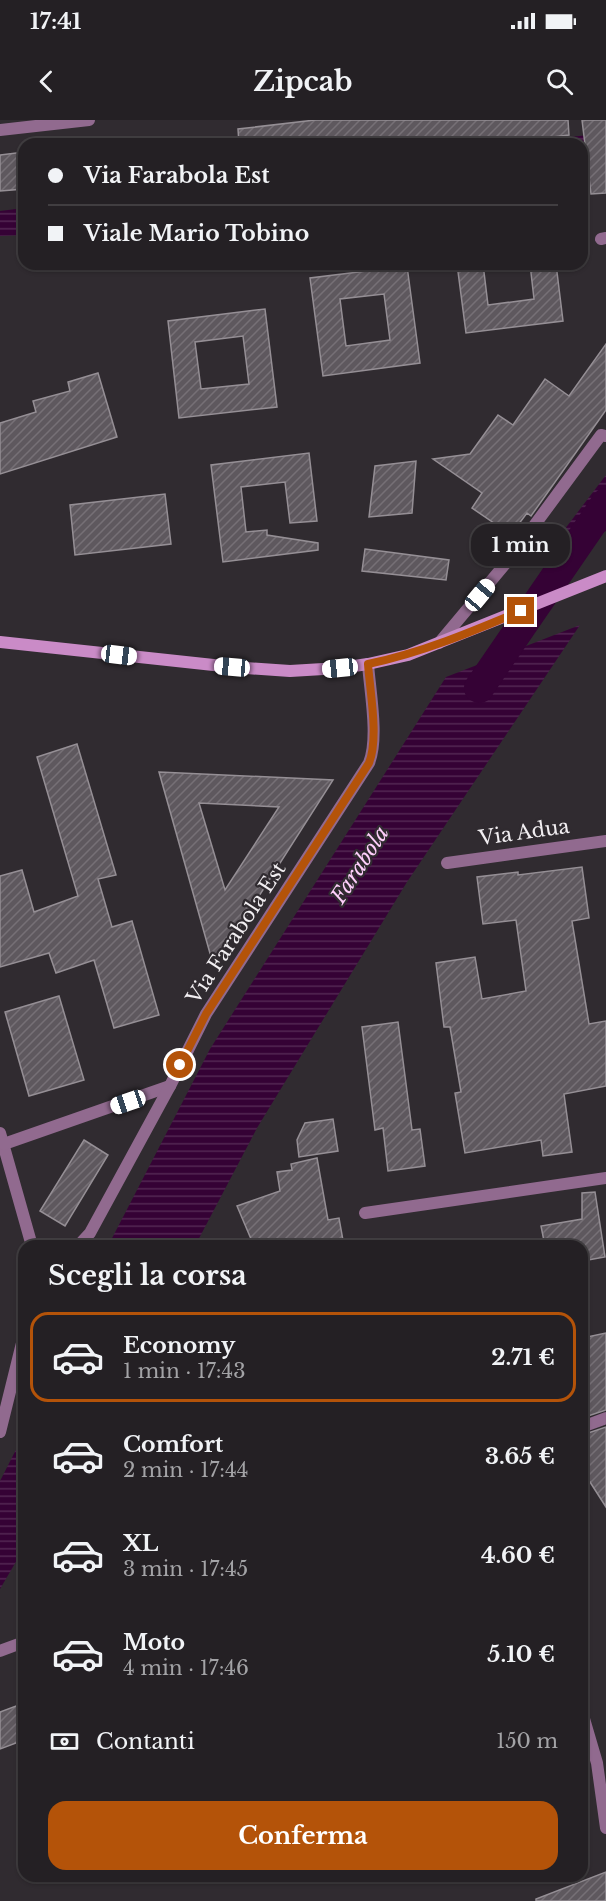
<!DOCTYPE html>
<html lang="it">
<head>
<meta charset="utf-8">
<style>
	:root { --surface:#242024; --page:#2c282c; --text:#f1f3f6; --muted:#a3a3a6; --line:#413e41; --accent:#b45309 }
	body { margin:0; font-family:"Libre Baskerville",serif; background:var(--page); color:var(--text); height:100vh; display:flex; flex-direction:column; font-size:22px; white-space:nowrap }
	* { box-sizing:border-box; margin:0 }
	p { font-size:20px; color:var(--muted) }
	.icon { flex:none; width:33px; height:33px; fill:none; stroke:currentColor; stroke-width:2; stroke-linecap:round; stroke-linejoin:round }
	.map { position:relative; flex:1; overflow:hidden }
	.drawer { position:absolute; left:18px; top:1120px; width:570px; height:642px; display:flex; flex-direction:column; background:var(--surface); border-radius:18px; box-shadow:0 2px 4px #0004,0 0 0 2px var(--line) }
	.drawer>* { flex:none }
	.banner { position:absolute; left:18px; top:18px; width:570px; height:132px; border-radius:18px; box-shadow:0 2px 4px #0004,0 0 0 2px var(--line); display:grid; align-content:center; height:132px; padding:0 30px; background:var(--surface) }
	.end { position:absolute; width:27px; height:27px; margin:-14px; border:8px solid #b45309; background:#fff; box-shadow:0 0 0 3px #fff }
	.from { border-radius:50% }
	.bubble { position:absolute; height:42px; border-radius:18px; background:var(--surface); box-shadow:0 2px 4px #0004,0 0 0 2px var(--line); font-size:20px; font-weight:700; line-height:42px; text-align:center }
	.car { position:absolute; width:18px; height:36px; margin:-18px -9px; border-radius:8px; box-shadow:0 0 4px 2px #0007; background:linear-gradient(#fff 24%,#345 0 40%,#fff 0 76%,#345 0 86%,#fff 0) }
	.banner b { display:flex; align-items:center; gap:21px; height:57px; font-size:22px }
	.banner b+b { border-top:2px solid var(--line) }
	.banner i { width:15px; height:15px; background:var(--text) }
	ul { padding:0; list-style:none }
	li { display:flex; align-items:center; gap:18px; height:90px; margin:0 12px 9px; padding:0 18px; border:3px solid transparent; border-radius:18px }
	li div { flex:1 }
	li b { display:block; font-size:22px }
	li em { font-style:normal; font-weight:700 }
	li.current { border-color:var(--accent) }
	li>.icon { width:54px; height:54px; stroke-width:1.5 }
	h2 { padding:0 30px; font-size:27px; line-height:72px }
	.pay { display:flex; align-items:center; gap:15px; height:66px; padding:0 30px; font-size:22px }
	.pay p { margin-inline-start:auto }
	.primary-button { display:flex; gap:12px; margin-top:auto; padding:12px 30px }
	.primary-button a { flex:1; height:69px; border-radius:18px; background:var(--accent); color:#fff; font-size:24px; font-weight:700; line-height:69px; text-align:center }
	.status { display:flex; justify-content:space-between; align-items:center; height:42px; padding:0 30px; background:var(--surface); direction:ltr }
	.status svg { height:16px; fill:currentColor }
	header { display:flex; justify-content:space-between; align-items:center; height:78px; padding:0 30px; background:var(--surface); font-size:27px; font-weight:700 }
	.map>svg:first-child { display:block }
	.water { fill:url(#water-rules) }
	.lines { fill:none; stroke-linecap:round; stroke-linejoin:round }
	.canal { stroke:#350235; stroke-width:30 }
	.building { fill:url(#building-hatch); stroke:#958f95; stroke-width:1.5; fill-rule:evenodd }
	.lane { stroke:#916a8f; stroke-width:12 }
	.street { stroke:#916a8f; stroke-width:12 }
	.secondary { stroke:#ca8bc7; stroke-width:12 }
	.route { stroke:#b45309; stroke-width:8 }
	.labels { text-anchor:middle; stroke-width:4.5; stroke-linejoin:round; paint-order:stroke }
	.street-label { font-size:20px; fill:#f1eef1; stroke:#302b30 }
	.water-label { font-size:21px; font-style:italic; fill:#fecefb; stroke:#302b30 }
</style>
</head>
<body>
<div class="status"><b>17:41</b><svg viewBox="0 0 49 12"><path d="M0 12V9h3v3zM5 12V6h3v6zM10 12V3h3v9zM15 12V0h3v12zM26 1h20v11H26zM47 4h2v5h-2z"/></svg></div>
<header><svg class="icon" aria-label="back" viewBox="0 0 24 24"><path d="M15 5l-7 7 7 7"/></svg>Zipcab<svg class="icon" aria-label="search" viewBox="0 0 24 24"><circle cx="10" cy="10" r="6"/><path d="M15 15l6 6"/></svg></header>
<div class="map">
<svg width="606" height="1781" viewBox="0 0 606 1781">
	<defs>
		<pattern id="water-rules" width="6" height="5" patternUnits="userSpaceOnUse" patternTransform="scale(1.5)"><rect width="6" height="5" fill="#350235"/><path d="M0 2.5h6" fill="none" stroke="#532753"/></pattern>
		<pattern id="building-hatch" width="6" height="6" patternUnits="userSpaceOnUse" patternTransform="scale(1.5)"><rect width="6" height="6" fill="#5e585e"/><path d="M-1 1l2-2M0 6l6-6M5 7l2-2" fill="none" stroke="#767076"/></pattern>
	</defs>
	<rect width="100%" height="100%" fill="#302b30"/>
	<!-- water -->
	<g class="water">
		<polygon points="606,13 606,47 582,50 582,24 508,24"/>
		<polygon points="24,88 24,115 0,116 0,91"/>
		<polygon points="606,355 606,411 542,439"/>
		<polygon points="580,505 407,762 257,1008 195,1126 108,1126 210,929 446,557"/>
		<polygon points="24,1314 24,1428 0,1469 0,1361"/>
	</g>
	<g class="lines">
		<!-- canal -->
		<polyline class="canal" points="479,568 606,383"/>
	</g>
	<!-- building -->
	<g class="building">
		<polygon points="315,0 568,0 569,15 496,24 239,24 238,9"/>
		<polygon points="582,0 606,0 606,73 591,74"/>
		<polygon points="24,32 24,69 0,71 0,35"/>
		<polygon points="457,144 483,144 488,185 534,179 530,144 556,144 563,201 466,213"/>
		<path d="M 407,146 L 420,243 L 323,256 L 310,158 ZM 384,174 L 390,220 L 346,226 L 340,179 Z"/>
		<path d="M 265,189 L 277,287 L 179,298 L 168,201 ZM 243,216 L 249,264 L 201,269 L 195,222 Z"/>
		<polygon points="606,224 606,290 531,396 527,393 515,409 511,406 507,412 472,388 482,373 433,339 470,334 498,295 513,305 545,259 569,276"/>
		<polygon points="98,253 117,317 0,354 0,303 36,292 33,281 70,271 68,262"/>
		<polygon points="309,333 317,401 290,403 285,362 241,367 246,412 267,410 267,415 318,423 318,430 223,442 211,345"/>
		<polygon points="416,341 412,393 369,397 375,346"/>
		<polygon points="165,374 171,424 75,435 70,385"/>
		<polygon points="365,429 449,440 446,460 362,451"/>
		<polygon points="77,624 116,755 98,759 112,807 132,801 159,895 114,908 94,840 56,853 49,833 0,847 0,756 22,750 34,792 78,776 37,637"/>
		<path d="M 159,652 L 333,660 L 238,809 L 213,844 ZM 199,683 L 279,687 L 225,770 Z"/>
		<polygon points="582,747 589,798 572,801 589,904 606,901 606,966 564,974 572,1032 543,1036 541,1020 465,1033 455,973 461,972 450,907 444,907 436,843 475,837 482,879 526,871 516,800 483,804 477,757 518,752 518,755"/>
		<polygon points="59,876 84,960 29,976 5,892"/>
		<polygon points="398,902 412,1010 420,1009 425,1046 388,1051 383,1008 375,1010 362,907"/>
		<polygon points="333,999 338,1031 299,1037 297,1020 305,1003"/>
		<polygon points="84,1020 108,1035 65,1106 40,1091"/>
		<polygon points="317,1038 328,1100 339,1098 344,1126 254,1126 237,1086 280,1071 277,1052 292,1050 291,1044"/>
		<polygon points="595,1072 605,1137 582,1141 582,1126 545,1126 541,1106 582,1099 582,1073"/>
		<polygon points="606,1213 606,1290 582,1298 582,1218"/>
		<polygon points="606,1307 606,1387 590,1362 582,1366 582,1315"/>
		<polygon points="24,1583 24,1620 0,1629 0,1592"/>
		<polygon points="606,1752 606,1781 536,1781 536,1779"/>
	</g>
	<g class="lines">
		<!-- lane -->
		<g class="lane">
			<polyline points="601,119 606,118"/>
			<polyline points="582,1592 597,1643 606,1708"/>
		</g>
		<!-- street -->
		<g class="street">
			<polyline points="0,10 89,0"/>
			<polyline points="439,523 511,437 601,315 606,316"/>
			<polyline points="447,743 606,721"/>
			<polyline points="0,1013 32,1126"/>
			<polyline points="4,1024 170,966"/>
			<polyline points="365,1093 606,1058"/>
			<path d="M 78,1126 L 90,1113 L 170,966 L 206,894 L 369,643 C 379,618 370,572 368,544"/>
			<polyline points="582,1307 606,1298"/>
			<polyline points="0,1312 24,1215"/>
			<polyline points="0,1531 24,1522"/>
		</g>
		<!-- secondary -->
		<polyline class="secondary" points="0,522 232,547 290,551 340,548 368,544 408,535 606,456"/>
	</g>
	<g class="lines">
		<!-- route -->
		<path class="route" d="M 180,945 L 206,894 L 369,643 C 379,618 370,572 368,544 C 421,533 471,512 521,491"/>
	</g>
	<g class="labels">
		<!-- street labels -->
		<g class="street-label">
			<text transform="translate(524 712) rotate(-8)" y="7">Via Adua</text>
			<text transform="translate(236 813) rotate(-57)" y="7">Via Farabola Est</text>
		</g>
		<!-- water labels -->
		<g class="water-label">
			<text transform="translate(360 745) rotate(-57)" y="7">Farabola</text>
		</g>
	</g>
</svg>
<i class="end from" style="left:180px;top:945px"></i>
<i class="end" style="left:521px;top:491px"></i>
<div class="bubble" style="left:471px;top:404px;width:99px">1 min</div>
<i class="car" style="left:480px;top:475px;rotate:40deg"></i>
<i class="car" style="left:119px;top:535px;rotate:97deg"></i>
<i class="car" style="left:232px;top:547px;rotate:275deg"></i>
<i class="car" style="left:340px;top:548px;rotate:264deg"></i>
<i class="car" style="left:128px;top:982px;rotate:251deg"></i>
<div class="banner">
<b><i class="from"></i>Via Farabola Est</b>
<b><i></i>Viale Mario Tobino</b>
</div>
<section class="drawer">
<h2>Scegli la corsa</h2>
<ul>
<li class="current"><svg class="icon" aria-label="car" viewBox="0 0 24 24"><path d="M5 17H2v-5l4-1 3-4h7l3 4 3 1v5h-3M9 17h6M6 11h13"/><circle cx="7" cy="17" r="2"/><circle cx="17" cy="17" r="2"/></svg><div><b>Economy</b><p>1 min · 17:43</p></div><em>2.71 €</em></li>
<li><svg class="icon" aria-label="car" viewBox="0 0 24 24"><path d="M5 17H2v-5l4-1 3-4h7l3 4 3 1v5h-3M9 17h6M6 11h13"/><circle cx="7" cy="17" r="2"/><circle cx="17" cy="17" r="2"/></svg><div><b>Comfort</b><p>2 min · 17:44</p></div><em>3.65 €</em></li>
<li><svg class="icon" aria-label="car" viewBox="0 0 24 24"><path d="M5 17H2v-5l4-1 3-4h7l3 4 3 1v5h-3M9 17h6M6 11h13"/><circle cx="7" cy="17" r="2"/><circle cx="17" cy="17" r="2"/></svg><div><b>XL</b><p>3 min · 17:45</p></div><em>4.60 €</em></li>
<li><svg class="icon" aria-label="car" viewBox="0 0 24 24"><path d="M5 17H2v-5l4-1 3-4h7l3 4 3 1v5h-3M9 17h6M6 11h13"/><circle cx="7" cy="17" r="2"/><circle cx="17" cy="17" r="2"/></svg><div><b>Moto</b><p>4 min · 17:46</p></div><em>5.10 €</em></li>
</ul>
<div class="pay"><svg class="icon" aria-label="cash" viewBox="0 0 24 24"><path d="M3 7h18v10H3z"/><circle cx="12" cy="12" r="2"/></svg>Contanti<p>150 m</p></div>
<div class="primary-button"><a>Conferma</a></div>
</section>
</div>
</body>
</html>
